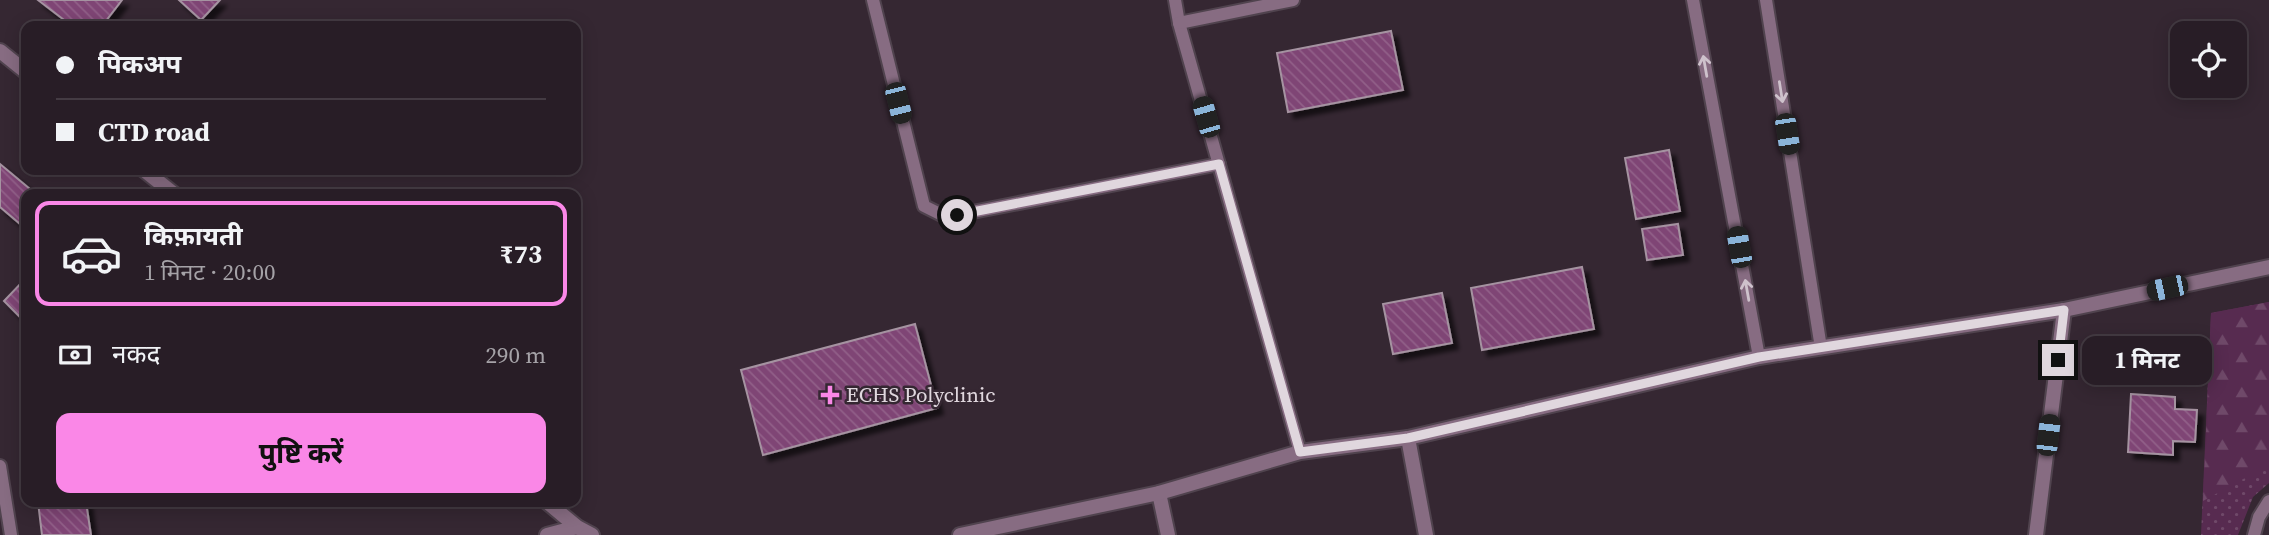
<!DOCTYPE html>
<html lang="hi">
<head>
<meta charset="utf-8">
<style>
	:root { --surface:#281d26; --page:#342a32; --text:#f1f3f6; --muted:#a5a2a7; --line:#443b43; --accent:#fa87e7 }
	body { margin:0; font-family:"Source Serif 4","Noto Sans Devanagari",serif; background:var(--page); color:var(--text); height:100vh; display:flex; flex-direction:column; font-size:26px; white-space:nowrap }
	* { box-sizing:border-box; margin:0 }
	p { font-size:23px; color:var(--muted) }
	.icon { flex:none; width:38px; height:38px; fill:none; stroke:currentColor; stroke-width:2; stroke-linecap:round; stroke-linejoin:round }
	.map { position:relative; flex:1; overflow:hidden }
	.drawer { position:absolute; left:21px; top:189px; width:560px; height:318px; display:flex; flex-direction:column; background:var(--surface); border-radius:14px; box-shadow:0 4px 18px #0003,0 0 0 2px var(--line) }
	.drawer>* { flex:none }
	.top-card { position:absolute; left:21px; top:21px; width:560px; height:154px; border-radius:14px; box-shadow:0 4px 18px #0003,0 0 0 2px var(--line); display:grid; align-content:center; height:154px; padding:0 35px; background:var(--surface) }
	.buttons { position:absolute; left:2170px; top:21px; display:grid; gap:14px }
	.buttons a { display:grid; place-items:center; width:77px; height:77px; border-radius:14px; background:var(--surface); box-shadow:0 4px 18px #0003,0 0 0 2px var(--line); font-size:35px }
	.end { position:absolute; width:32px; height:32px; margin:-16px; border:9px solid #e0d7de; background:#111; box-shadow:0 0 0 4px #111 }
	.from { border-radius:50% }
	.bubble { position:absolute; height:49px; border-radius:14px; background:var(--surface); box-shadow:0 4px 18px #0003,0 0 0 2px var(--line); font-size:23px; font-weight:700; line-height:49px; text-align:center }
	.car { position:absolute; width:21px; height:42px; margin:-21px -10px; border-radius:9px; box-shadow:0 0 5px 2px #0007; background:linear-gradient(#222 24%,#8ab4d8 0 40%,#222 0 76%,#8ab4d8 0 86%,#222 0) }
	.top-card b { display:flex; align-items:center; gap:24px; height:66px; font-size:26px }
	.top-card b+b { border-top:2px solid var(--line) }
	.top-card i { width:18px; height:18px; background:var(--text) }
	ul { padding:12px 0 0; list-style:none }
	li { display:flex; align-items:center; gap:21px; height:105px; margin:0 14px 10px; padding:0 21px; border:4px solid transparent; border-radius:14px }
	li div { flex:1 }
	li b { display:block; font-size:26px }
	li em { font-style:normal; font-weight:700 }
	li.active { border-color:var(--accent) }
	li>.icon { width:63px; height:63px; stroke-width:1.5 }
	.pay { display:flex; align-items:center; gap:18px; height:77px; padding:0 35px; font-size:26px }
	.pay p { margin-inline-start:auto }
	.action { display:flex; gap:14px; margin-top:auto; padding:14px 35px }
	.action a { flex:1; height:80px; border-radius:14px; background:var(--accent); color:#111; font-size:28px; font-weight:700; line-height:80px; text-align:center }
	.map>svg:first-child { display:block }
	.grass { fill:url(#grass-dots) }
	.forest { fill:url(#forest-firs) }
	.building { fill:url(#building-back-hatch); stroke:#a593a1; stroke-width:2; filter:url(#shadow) }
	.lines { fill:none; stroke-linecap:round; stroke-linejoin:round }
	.lane-casing { stroke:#50434e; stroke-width:16 }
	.street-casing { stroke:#50434e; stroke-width:18 }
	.lane { stroke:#876c82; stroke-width:12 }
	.street { stroke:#876c82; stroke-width:14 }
	.oneway { stroke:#cec2cc }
	.route { stroke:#e0d7de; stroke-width:9 }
	.poi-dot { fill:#fa87e7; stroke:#352732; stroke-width:2.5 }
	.labels { text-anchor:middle; stroke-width:5; stroke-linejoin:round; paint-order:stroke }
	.poi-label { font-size:21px; fill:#e0d7de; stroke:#352732; text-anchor:start }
</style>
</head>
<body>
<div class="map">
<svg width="2269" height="535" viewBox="0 0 2269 535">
	<defs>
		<pattern id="grass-dots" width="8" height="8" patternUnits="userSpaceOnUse" patternTransform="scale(1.75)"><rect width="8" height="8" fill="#572b50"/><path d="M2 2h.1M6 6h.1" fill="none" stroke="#6f4969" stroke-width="1.8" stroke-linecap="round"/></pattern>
		<pattern id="forest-firs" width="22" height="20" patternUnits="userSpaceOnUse" patternTransform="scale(1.75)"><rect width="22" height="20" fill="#572b50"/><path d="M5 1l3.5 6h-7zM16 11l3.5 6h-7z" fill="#6f4969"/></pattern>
		<pattern id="building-back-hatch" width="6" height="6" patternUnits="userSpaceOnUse" patternTransform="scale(1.75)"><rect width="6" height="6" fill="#7f4575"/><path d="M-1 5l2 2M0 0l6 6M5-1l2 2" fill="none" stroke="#915f88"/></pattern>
		<filter id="shadow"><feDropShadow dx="6" dy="6" stdDeviation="2" flood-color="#0009"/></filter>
	</defs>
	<rect width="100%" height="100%" fill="#352732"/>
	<!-- grass -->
	<polygon class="grass" points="2269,302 2269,483 2253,497 2238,535 2201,535 2211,313"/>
	<!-- forest -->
	<polygon class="forest" points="2269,302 2269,465 2203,501 2211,313"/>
	<!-- building -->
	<g class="building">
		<polygon points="38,0 122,0 102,26 72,26"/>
		<polygon points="179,0 220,0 201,20"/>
		<polygon points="1391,31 1403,90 1288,112 1277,53"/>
		<polygon points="1669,150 1680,211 1636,219 1625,158"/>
		<polygon points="0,164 36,194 26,194 26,229 0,207"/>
		<polygon points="1678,224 1683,255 1647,260 1642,229"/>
		<polygon points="1582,267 1594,329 1482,350 1471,288"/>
		<polygon points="26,278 26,323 4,301"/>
		<polygon points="1442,293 1452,343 1393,354 1383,304"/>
		<polygon points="915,324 937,408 763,455 741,370"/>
		<polygon points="2131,394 2175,397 2175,409 2197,410 2195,442 2173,441 2173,455 2128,452"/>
		<polygon points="38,502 86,502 91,535 42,535"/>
	</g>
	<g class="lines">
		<defs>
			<g id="lane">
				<polyline points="873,0 924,206 942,215 957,215 1219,164"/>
				<polyline points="1175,0 1179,23 1300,452"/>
				<polyline points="1693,0 1759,357"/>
				<polyline points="1766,0 1821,348"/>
				<polyline points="1179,23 1293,0"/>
				<polyline points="0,466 11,535"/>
				<polyline points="2254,535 2259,517 2269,501"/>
			</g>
			<g id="street">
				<polyline points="0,51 26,72"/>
				<polyline points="144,170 174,194"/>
				<polyline points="1408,438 1426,535"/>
				<polyline points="1159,493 1168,535"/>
				<polyline points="547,502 577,527 592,535"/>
				<polyline points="547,535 577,527"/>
				<polyline points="960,535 1159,493 1300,452 1408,438 1759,357 2064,310 2269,267"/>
				<polyline points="2036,535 2064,310"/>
			</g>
		</defs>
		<!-- lane casing -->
		<use href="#lane" class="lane-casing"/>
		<!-- street casing -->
		<use href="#street" class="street-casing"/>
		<!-- lane -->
		<use href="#lane" class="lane"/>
		<!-- street -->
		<use href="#street" class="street"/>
	</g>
	<!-- one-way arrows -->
	<defs><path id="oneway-shaft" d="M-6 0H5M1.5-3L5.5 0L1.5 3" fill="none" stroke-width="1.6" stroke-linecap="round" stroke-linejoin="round" transform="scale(1.75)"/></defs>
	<g class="oneway">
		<use href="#oneway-shaft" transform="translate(1705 66) rotate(-100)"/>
		<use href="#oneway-shaft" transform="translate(1781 92) rotate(81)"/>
		<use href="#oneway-shaft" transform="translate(1747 290) rotate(-100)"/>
	</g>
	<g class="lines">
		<!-- route -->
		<polyline class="route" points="957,215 1219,164 1300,452 1408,438 1759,357 2064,310 2058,360"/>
	</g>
	<!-- markers -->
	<path class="poi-dot" d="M826.5 384.5h7v7h7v7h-7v7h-7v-7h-7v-7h7z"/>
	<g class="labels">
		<!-- poi labels -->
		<g class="poi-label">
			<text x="846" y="402">ECHS Polyclinic</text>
		</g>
	</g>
</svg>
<div class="buttons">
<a><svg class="icon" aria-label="locate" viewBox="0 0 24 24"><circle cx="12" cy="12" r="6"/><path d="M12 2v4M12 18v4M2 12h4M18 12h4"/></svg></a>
</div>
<i class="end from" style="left:957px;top:215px"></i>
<i class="end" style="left:2058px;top:360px"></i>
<div class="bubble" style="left:2082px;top:336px;width:130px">1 मिनट</div>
<i class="car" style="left:898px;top:103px;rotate:166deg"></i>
<i class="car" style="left:1206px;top:117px;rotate:344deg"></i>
<i class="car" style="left:1787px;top:134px;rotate:171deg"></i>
<i class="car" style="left:1739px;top:247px;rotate:350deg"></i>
<i class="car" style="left:2167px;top:288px;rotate:258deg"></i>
<i class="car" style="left:2048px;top:435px;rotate:7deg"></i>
<div class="top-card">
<b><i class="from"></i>पिकअप</b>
<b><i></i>CTD road</b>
</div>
<section class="drawer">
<ul>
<li class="active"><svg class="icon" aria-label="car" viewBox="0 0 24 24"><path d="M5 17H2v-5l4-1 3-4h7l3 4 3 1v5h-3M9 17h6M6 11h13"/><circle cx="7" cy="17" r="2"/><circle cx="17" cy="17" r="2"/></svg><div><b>किफ़ायती</b><p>1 मिनट · 20:00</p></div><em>₹73</em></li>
</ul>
<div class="pay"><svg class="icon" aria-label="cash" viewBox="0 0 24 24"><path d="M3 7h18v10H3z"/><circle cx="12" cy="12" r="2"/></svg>नकद<p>290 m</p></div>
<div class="action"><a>पुष्टि करें</a></div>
</section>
</div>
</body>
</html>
